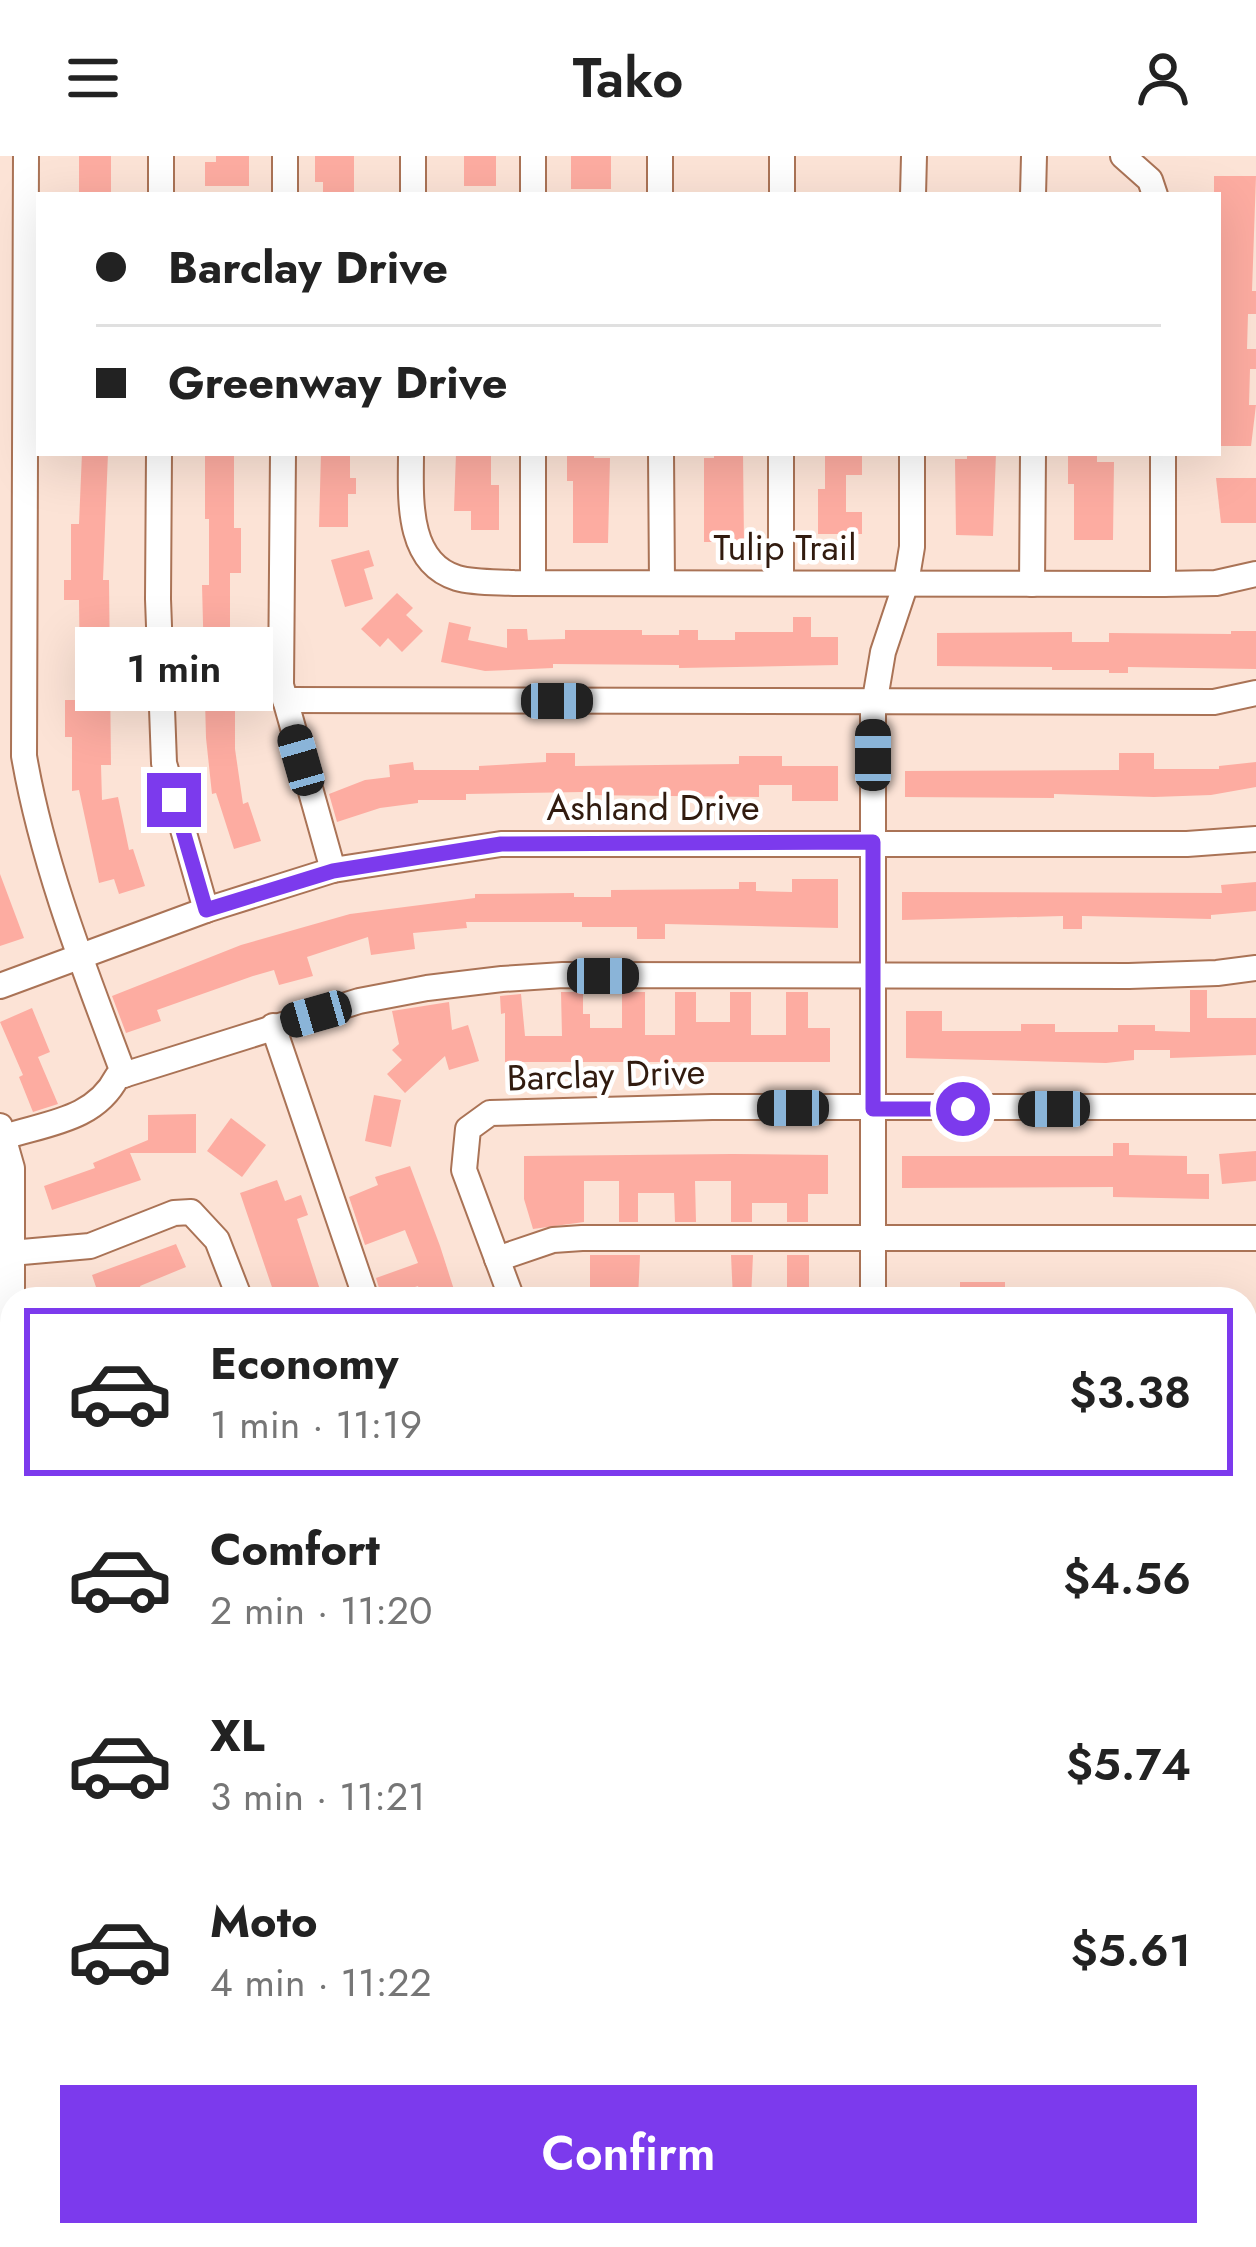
<!DOCTYPE html>
<html lang="en">
<head>
<meta charset="utf-8">
<style>
	:root { --surface:#fff; --page:#f6f6f6; --text:#222; --muted:#767676; --line:#e0e0e0; --accent:#7c3aed }
	body { margin:0; font-family:Jost,sans-serif; background:var(--page); color:var(--text); height:100vh; display:flex; flex-direction:column; font-size:45px; white-space:nowrap }
	* { box-sizing:border-box; margin:0 }
	p { font-size:39px; color:var(--muted) }
	.icon { flex:none; width:66px; height:66px; fill:none; stroke:currentColor; stroke-width:2; stroke-linecap:round; stroke-linejoin:round }
	.map { position:relative; flex:1; overflow:hidden }
	.side { position:absolute; left:0px; top:1131px; width:1257px; height:960px; display:flex; flex-direction:column; background:var(--surface); border-radius:36px 36px 0 0; box-shadow:0 12px 48px #0002 }
	.side>* { flex:none }
	.guide { position:absolute; left:36px; top:36px; width:1185px; height:264px; border-radius:0px; box-shadow:0 12px 48px #0002; display:grid; align-content:center; height:264px; padding:0 60px; background:var(--surface) }
	.end { position:absolute; width:54px; height:54px; margin:-27px; border:15px solid #7c3aed; background:#fff; box-shadow:0 0 0 6px #fff }
	.from { border-radius:50% }
	.bubble { position:absolute; height:84px; border-radius:0px; background:var(--surface); box-shadow:0 12px 48px #0002; font-size:39px; font-weight:600; line-height:84px; text-align:center }
	.car { position:absolute; width:36px; height:72px; margin:-36px -18px; border-radius:15px; box-shadow:0 0 9px 3px #0007; background:linear-gradient(#222 24%,#8ab4d8 0 40%,#222 0 76%,#8ab4d8 0 86%,#222 0) }
	.guide b { display:flex; align-items:center; gap:42px; height:114px; font-size:45px }
	.guide b+b { border-top:3px solid var(--line) }
	.guide i { width:30px; height:30px; background:var(--text) }
	ul { padding:21px 0 0; list-style:none }
	li { display:flex; align-items:center; gap:36px; height:168px; margin:0 24px 18px; padding:0 36px; border:6px solid transparent; border-radius:0px }
	li div { flex:1 }
	li b { display:block; font-size:45px }
	li em { font-style:normal; font-weight:600 }
	li.selected { border-color:var(--accent) }
	li>.icon { width:108px; height:108px; stroke-width:1.5 }
	.primary-button { display:flex; gap:24px; margin-top:auto; padding:24px 60px }
	.primary-button a { flex:1; height:138px; border-radius:0px; background:var(--accent); color:#fff; font-size:48px; font-weight:600; line-height:138px; text-align:center }
	header { display:flex; justify-content:space-between; align-items:center; height:156px; padding:0 60px; background:var(--surface); font-size:54px; font-weight:600 }
	.map>svg:first-child { display:block }
	.built { fill:#f0d3c5 }
	.building { fill:#fdaca1 }
	.lines { fill:none; stroke-linecap:round; stroke-linejoin:round }
	.minor-casing { stroke:#aa7356; stroke-width:28 }
	.major-casing { stroke:#b46335; stroke-width:34 }
	.minor { stroke:#fff; stroke-width:24 }
	.major { stroke:#fdb992; stroke-width:30 }
	.route { stroke:#7c3aed; stroke-width:15 }
	.labels { text-anchor:middle; stroke-width:9; stroke-linejoin:round; paint-order:stroke }
	.street-label { font-size:36px; fill:#311b0f; stroke:#fff }
</style>
</head>
<body>
<header><svg class="icon" aria-label="menu" viewBox="0 0 24 24"><path d="M4 6h16M4 12h16M4 18h16"/></svg>Tako<svg class="icon" aria-label="person" viewBox="0 0 24 24"><circle cx="12" cy="8" r="4"/><path d="M4 21q1-7 8-7t8 7"/></svg></header>
<div class="map">
<svg width="1256" height="2091" viewBox="0 0 1256 2091">
	<rect width="100%" height="100%" fill="#fce3d6"/>
	<!-- built -->
	<g class="built">
		<polygon points="1245,1357 1256,1357 1256,1688 1245,1689"/>
		<rect x="1245" y="1763" width="11" height="209"/>
	</g>
	<!-- building -->
	<g class="building">
		<rect x="79" y="0" width="32" height="39"/>
		<polygon points="216,0 249,0 249,30 205,30 205,6 216,6"/>
		<polygon points="315,0 354,0 354,39 323,39 323,26 315,26"/>
		<rect x="464" y="0" width="32" height="30"/>
		<rect x="571" y="0" width="40" height="33"/>
		<polygon points="1214,20 1256,20 1252,135 1256,135 1256,158 1248,158 1247,193 1256,193 1256,213 1250,213 1249,249 1256,249 1251,290 1218,290 1218,39 1214,39"/>
		<polygon points="82,297 108,297 103,424 109,424 111,609 101,609 102,644 118,641 129,694 133,693 145,730 119,738 114,723 99,727 79,634 72,635 72,581 65,581 65,544 77,544 77,535 80,535 79,444 64,444 64,424 71,424 71,368 79,368"/>
		<polygon points="205,297 234,297 234,372 241,372 241,417 230,417 230,540 235,540 235,593 243,648 248,646 261,685 234,693 216,637 212,638 206,582 202,429 209,429 209,363 205,363"/>
		<polygon points="321,297 350,297 350,322 356,322 356,338 348,338 348,371 319,371"/>
		<polygon points="456,297 491,297 491,329 499,329 499,374 471,374 471,355 454,355"/>
		<polygon points="567,297 594,297 594,302 610,302 608,387 573,387 573,325 567,325"/>
		<polygon points="714,297 743,297 744,386 704,386 704,302 714,302"/>
		<polygon points="825,297 862,297 862,319 846,319 846,356 862,356 862,378 818,378 818,333 825,333"/>
		<polygon points="967,297 996,297 993,380 956,379 955,303 967,303"/>
		<polygon points="1068,297 1097,297 1097,306 1114,306 1113,384 1074,384 1074,328 1068,328"/>
		<polygon points="1216,322 1256,322 1256,367 1221,367"/>
		<polygon points="369,394 374,410 364,413 373,443 345,451 331,404"/>
		<polygon points="397,437 413,452 406,459 423,475 402,496 388,482 380,491 361,473"/>
		<polygon points="793,461 811,461 811,481 838,481 838,509 679,512 679,509 553,508 553,512 485,515 441,506 449,466 471,471 468,484 507,492 507,473 527,473 528,484 565,483 565,474 642,474 642,479 679,479 679,474 698,474 698,484 735,484 735,476 793,476"/>
		<polygon points="1231,475 1256,475 1256,513 1128,511 1128,517 1109,517 1109,514 1052,514 1052,511 937,510 937,477 1072,476 1072,486 1109,486 1109,477 1231,478"/>
		<polygon points="546,597 575,597 575,610 739,608 739,600 782,600 782,610 838,610 838,645 792,645 792,629 759,629 759,641 583,639 583,636 466,638 466,644 418,644 418,647 380,652 337,666 329,638 365,624 390,621 389,609 413,606 414,614 479,614 479,610 546,606"/>
		<polygon points="1119,597 1154,597 1154,613 1219,613 1219,610 1256,606 1256,631 1211,639 1154,641 1054,638 1054,642 905,641 905,615 1119,614"/>
		<polygon points="0,718 24,782 0,790"/>
		<polygon points="792,723 838,723 838,772 665,768 665,783 637,783 637,771 582,771 582,766 466,766 467,772 413,777 415,793 371,799 368,781 307,801 313,820 279,829 274,814 253,820 157,854 161,865 126,877 112,840 241,789 350,758 475,742 475,738 574,737 574,741 611,741 611,734 739,733 739,726 756,726 756,735 792,736"/>
		<polygon points="1256,726 1256,755 1211,759 1211,763 1082,760 1082,773 1063,773 1063,760 902,764 902,736 1222,737 1221,729"/>
		<polygon points="1190,834 1207,834 1207,862 1256,862 1256,899 1170,902 1170,894 1134,894 1134,904 1106,907 906,902 906,855 942,855 942,875 1021,875 1021,868 1055,868 1055,876 1118,876 1118,869 1155,869 1155,875 1190,876"/>
		<polygon points="561,836 583,836 583,858 590,858 590,872 622,872 622,836 645,836 645,879 675,879 675,836 696,836 696,866 730,866 730,836 751,836 751,879 786,879 786,836 808,836 808,872 830,872 830,906 505,906 505,857 501,858 500,840 521,838 525,880 562,880"/>
		<polygon points="449,846 452,874 468,869 479,905 449,914 445,900 405,937 387,918 402,904 392,894 399,888 392,855"/>
		<polygon points="32,852 50,896 38,901 58,948 33,956 19,921 23,919 0,866"/>
		<polygon points="374,939 401,944 391,991 365,985"/>
		<polygon points="196,958 196,997 130,997 141,1024 52,1054 44,1030 95,1012 93,1007 148,984 148,959"/>
		<polygon points="231,962 266,989 242,1021 207,995"/>
		<polygon points="1113,987 1129,987 1129,999 1187,1000 1187,1018 1209,1018 1209,1043 1113,1041 1113,1031 902,1032 902,1000 1113,1000"/>
		<polygon points="1256,995 1256,1025 1222,1028 1219,998"/>
		<polygon points="732,998 828,999 828,1038 808,1038 808,1066 787,1066 787,1047 752,1047 752,1066 731,1066 731,1025 695,1025 696,1066 675,1066 674,1037 638,1037 638,1066 619,1066 619,1025 584,1025 584,1066 533,1073 524,1043 524,1000"/>
		<polygon points="410,1010 440,1090 457,1143 422,1143 418,1130 382,1142 376,1122 418,1107 405,1074 365,1089 349,1041 378,1029 375,1021"/>
		<polygon points="277,1024 285,1045 301,1039 308,1059 297,1063 323,1143 276,1143 240,1037"/>
		<polygon points="176,1088 186,1111 140,1130 144,1143 100,1143 92,1119"/>
		<polygon points="590,1099 640,1099 638,1143 590,1143"/>
		<polygon points="731,1099 753,1099 751,1143 733,1143"/>
		<rect x="787" y="1099" width="22" height="44"/>
		<rect x="960" y="1126" width="45" height="17"/>
	</g>
	<g class="lines">
		<defs>
			<g id="minor">
				<path d="M 26,0 L 24,600 C 43,710 85,815 124,919"/>
				<polyline points="533,0 533,39"/>
				<polyline points="660,0 660,39"/>
				<polyline points="1123,0 1150,24 1155,39"/>
				<polyline points="161,39 161,0"/>
				<polyline points="285,39 285,0"/>
				<polyline points="413,39 413,0"/>
				<polyline points="782,39 782,0"/>
				<polyline points="913,39 914,0"/>
				<polyline points="1033,39 1034,0"/>
				<polyline points="159,297 158,443 164,607 206,754"/>
				<polyline points="283,297 281,529 333,714"/>
				<path d="M 411,297 C 411,339 405,406 457,422 C 474,427 496,426 514,427 L 1163,428 L 1216,427 L 1256,418"/>
				<polyline points="533,297 533,427"/>
				<polyline points="661,297 662,426"/>
				<polyline points="1163,297 1163,428"/>
				<polyline points="781,426 781,297"/>
				<polyline points="1032,428 1033,297"/>
				<polyline points="285,544 1214,546 1256,537"/>
				<polyline points="0,830 206,754 333,714 501,688 1187,688 1256,683"/>
				<polyline points="273,870 366,1143"/>
				<polyline points="0,970 12,1012 12,1296"/>
				<path d="M 4,981 C 47,967 95,964 117,921 L 359,845 L 427,832 L 502,823 L 563,819 L 1129,820 L 1217,817 L 1256,812"/>
				<polyline points="11,1097 90,1090 174,1057 191,1056 217,1084 240,1143"/>
				<polyline points="497,1103 553,1084 582,1082 1256,1082"/>
				<polyline points="512,1143 464,1014 468,973 490,957 712,951 1256,951"/>
				<polyline points="873,1143 873,555 883,496 906,427 912,391 912,297"/>
				<polyline points="1245,1218 1256,1218"/>
				<polyline points="1245,1348 1256,1348"/>
				<polyline points="1245,1401 1256,1401"/>
				<polyline points="1245,1457 1256,1458"/>
				<polyline points="1255,1506 1256,1530"/>
				<polyline points="1245,1660 1256,1659"/>
				<polyline points="1245,1810 1256,1809"/>
				<polyline points="0,1856 12,1856"/>
				<polyline points="1245,1918 1256,1919"/>
				<polyline points="1245,1989 1256,1989"/>
				<polyline points="154,2091 154,2079"/>
			</g>
			<g id="major">
				<polyline points="1245,1718 1256,1718"/>
				<polyline points="1245,1753 1256,1753"/>
				<polyline points="0,1967 12,1967"/>
				<polyline points="0,2006 12,2006"/>
			</g>
		</defs>
		<!-- minor casing -->
		<use href="#minor" class="minor-casing"/>
		<!-- major casing -->
		<use href="#major" class="major-casing"/>
		<!-- minor -->
		<use href="#minor" class="minor"/>
		<!-- major -->
		<use href="#major" class="major"/>
	</g>
	<g class="lines">
		<!-- route -->
		<polyline class="route" points="174,644 206,754 333,715 501,688 873,686 873,953 963,953"/>
	</g>
	<g class="labels">
		<!-- street labels -->
		<g class="street-label">
			<text x="785" y="404">Tulip Trail</text>
			<text x="653" y="664">Ashland Drive</text>
			<text transform="translate(606 918) rotate(-2)" y="13">Barclay Drive</text>
		</g>
	</g>
</svg>
<i class="end from" style="left:963px;top:953px"></i>
<i class="end" style="left:174px;top:644px"></i>
<div class="bubble" style="left:75px;top:471px;width:198px">1 min</div>
<i class="car" style="left:557px;top:545px;rotate:90deg"></i>
<i class="car" style="left:873px;top:599px;rotate:0deg"></i>
<i class="car" style="left:301px;top:604px;rotate:344deg"></i>
<i class="car" style="left:603px;top:820px;rotate:90deg"></i>
<i class="car" style="left:316px;top:858px;rotate:254deg"></i>
<i class="car" style="left:793px;top:952px;rotate:270deg"></i>
<i class="car" style="left:1054px;top:953px;rotate:270deg"></i>
<div class="guide">
<b><i class="from"></i>Barclay Drive</b>
<b><i></i>Greenway Drive</b>
</div>
<section class="side">
<ul>
<li class="selected"><svg class="icon" aria-label="car" viewBox="0 0 24 24"><path d="M5 17H2v-5l4-1 3-4h7l3 4 3 1v5h-3M9 17h6M6 11h13"/><circle cx="7" cy="17" r="2"/><circle cx="17" cy="17" r="2"/></svg><div><b>Economy</b><p>1 min · 11:19</p></div><em>$3.38</em></li>
<li><svg class="icon" aria-label="car" viewBox="0 0 24 24"><path d="M5 17H2v-5l4-1 3-4h7l3 4 3 1v5h-3M9 17h6M6 11h13"/><circle cx="7" cy="17" r="2"/><circle cx="17" cy="17" r="2"/></svg><div><b>Comfort</b><p>2 min · 11:20</p></div><em>$4.56</em></li>
<li><svg class="icon" aria-label="car" viewBox="0 0 24 24"><path d="M5 17H2v-5l4-1 3-4h7l3 4 3 1v5h-3M9 17h6M6 11h13"/><circle cx="7" cy="17" r="2"/><circle cx="17" cy="17" r="2"/></svg><div><b>XL</b><p>3 min · 11:21</p></div><em>$5.74</em></li>
<li><svg class="icon" aria-label="car" viewBox="0 0 24 24"><path d="M5 17H2v-5l4-1 3-4h7l3 4 3 1v5h-3M9 17h6M6 11h13"/><circle cx="7" cy="17" r="2"/><circle cx="17" cy="17" r="2"/></svg><div><b>Moto</b><p>4 min · 11:22</p></div><em>$5.61</em></li>
</ul>
<div class="primary-button"><a>Confirm</a></div>
</section>
</div>
</body>
</html>
